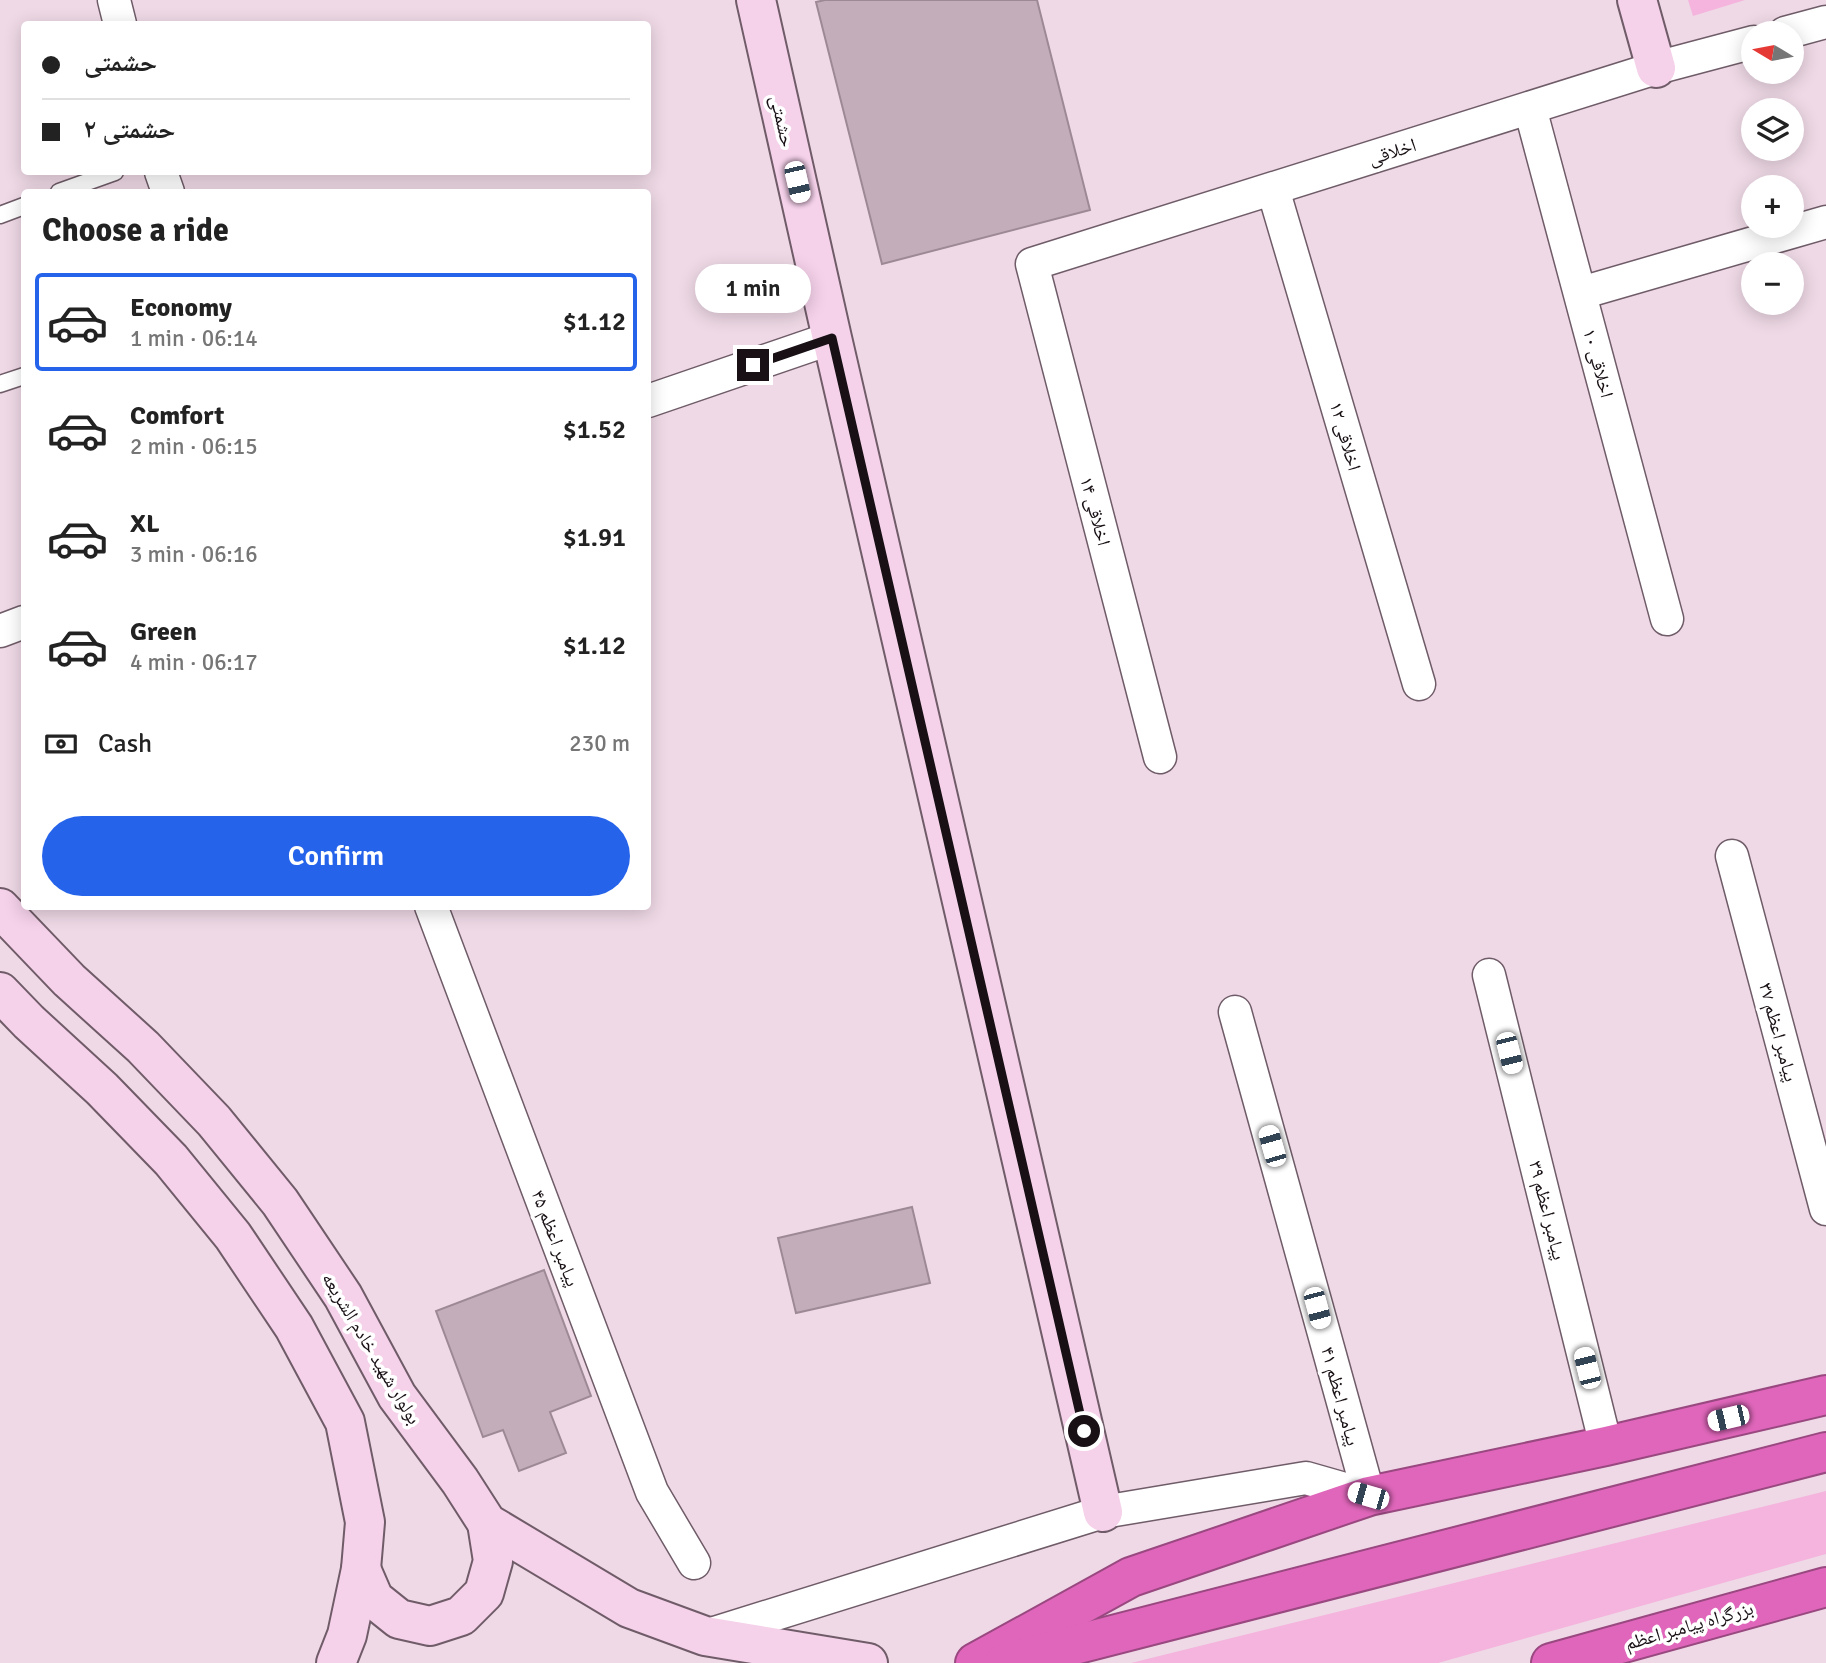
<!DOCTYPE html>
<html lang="en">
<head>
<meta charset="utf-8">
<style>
	:root { --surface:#fff; --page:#f6f6f6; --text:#222; --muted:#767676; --line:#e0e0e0; --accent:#2563eb }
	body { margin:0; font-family:Signika,"Noto Naskh Arabic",sans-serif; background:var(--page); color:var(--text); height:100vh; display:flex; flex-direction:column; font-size:26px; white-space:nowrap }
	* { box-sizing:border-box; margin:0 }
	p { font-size:23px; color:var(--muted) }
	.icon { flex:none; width:38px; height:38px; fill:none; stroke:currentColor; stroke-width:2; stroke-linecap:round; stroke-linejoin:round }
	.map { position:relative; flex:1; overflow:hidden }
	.side { position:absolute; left:21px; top:189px; width:630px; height:721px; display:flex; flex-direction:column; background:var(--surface); border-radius:7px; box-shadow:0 4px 18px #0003 }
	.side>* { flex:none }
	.banner { position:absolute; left:21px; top:21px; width:630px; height:154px; border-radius:7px; box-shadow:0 4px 18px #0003; display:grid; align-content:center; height:154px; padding:0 21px; background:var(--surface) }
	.needle { width:46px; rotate:280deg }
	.controls { position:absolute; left:1741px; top:21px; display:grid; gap:14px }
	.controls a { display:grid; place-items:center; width:63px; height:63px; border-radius:50%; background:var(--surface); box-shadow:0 4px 18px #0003; font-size:35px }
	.end { position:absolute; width:32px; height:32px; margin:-16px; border:9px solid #181015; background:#fff; box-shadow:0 0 0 4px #fff }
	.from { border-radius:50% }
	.bubble { position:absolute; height:49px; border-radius:24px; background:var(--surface); box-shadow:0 4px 18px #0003; font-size:23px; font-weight:600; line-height:49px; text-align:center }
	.car { position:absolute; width:21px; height:42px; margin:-21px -10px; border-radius:9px; box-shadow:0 0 5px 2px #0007; background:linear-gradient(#fff 24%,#345 0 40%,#fff 0 76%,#345 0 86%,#fff 0) }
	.banner b { display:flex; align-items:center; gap:24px; height:66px; font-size:26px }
	.banner b+b { border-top:2px solid var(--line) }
	.banner i { width:18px; height:18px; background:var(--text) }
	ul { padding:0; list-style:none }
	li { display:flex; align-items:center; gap:21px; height:98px; margin:0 14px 10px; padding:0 7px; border:4px solid transparent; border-radius:7px }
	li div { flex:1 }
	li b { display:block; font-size:26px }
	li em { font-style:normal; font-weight:600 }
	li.active { border-color:var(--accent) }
	li>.icon { width:63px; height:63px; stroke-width:1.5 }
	h2 { padding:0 21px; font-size:32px; line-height:84px }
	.pay { display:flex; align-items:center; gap:18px; height:77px; padding:0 21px; font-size:26px }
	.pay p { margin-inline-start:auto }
	.cta { display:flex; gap:14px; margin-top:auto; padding:14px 21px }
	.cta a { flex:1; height:80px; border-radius:42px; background:var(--accent); color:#fff; font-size:28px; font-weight:600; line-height:80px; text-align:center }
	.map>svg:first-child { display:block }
	.green { fill:#f4b4dd }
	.building { fill:#c3adba; stroke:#9d8995; stroke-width:2 }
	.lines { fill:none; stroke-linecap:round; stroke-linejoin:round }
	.lane-casing { stroke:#6f5c68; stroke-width:19 }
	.street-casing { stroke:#6f5c68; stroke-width:35 }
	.secondary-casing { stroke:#6f5c68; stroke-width:42 }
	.highway-casing { stroke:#994880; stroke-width:42 }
	.lane { stroke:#fff; stroke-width:16 }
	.street { stroke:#fff; stroke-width:32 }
	.secondary { stroke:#f5d1ea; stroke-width:38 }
	.highway { stroke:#df66ba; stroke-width:38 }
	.route { stroke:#181015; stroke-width:9 }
	.labels { text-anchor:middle; stroke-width:7; stroke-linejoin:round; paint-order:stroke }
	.street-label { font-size:19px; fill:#181015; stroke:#fff }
</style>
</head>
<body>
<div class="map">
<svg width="1826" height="1663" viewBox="0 0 1826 1663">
	<rect width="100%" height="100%" fill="#efd9e6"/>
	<!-- green -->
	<g class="green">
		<polygon points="1688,0 1745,0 1693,16"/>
		<polygon points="1826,1491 1826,1554 1438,1663 1131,1663"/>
	</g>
	<!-- building -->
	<g class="building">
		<polygon points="825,0 1037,0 1090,210 882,264 816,2"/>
		<polygon points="912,1207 930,1283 796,1313 778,1238"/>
		<polygon points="544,1270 591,1396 550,1412 566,1453 519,1471 503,1430 483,1437 436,1311"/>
	</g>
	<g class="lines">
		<defs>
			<g id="lane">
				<polyline points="59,192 115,172"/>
				<polyline points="0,215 24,206"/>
				<polyline points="0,384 24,376"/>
			</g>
			<g id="street">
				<polyline points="114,0 120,24"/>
				<polyline points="1785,33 1826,22"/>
				<polyline points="1530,108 1667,619"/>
				<polyline points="161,172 168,192"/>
				<polyline points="1273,189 1419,684"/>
				<polyline points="1581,293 1826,222"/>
				<polyline points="648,401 832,338"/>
				<polyline points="0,631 24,622"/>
				<polyline points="1160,757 1032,264 1656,68 1754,42"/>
				<polyline points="1732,856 1826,1209"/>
				<polyline points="431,906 652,1492 694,1563"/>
				<polyline points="1489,975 1606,1446"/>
				<polyline points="1235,1012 1369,1496"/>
				<polyline points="705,1636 1103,1512 1306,1478 1369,1496"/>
			</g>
			<g id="secondary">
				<polyline points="756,0 832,338 1103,1512"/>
				<polyline points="1637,0 1656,68"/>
				<polyline points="0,908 69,980 143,1047 214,1121 280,1202 343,1296 397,1396 460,1481 487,1523 629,1608 705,1636 868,1663"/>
				<polyline points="0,992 29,1022 102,1089 171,1160 233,1236 294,1327 345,1422 365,1522 361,1569 347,1635 336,1663"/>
				<polyline points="361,1569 374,1599 399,1619 430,1626 461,1616 484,1593 493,1561 487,1523"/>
			</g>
			<g id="highway">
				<polyline points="975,1663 1131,1577 1369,1496 1606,1446 1826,1395"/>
				<polyline points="1004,1663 1826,1452"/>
				<polyline points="1551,1663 1826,1587"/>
			</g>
		</defs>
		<!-- lane casing -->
		<use href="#lane" class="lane-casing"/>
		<!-- street casing -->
		<use href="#street" class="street-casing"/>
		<!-- secondary casing -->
		<use href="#secondary" class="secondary-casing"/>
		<!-- highway casing -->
		<use href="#highway" class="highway-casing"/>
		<!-- lane -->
		<use href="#lane" class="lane"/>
		<!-- street -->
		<use href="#street" class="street"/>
		<!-- secondary -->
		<use href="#secondary" class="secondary"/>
		<!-- highway -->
		<use href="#highway" class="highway"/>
	</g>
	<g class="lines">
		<!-- route -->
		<polyline class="route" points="753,365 832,338 1084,1431"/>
	</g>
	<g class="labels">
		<!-- street labels -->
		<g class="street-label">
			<text transform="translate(783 121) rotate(77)" y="7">حشمتی</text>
			<text transform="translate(1392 151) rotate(-18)" y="7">اخلاقی</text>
			<text transform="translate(1599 363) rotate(75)" y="7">اخلاقی ۱۰</text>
			<text transform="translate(1346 436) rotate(74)" y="7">اخلاقی ۱۲</text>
			<text transform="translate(1096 511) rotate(75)" y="7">اخلاقی ۱۴</text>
			<text transform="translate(1779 1032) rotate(75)" y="7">پیامبر اعظم ۳۷</text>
			<text transform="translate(1548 1210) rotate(76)" y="7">پیامبر اعظم ۳۹</text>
			<text transform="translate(556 1238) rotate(69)" y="7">پیامبر اعظم ۴۵</text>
			<text transform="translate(372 1348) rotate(59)" y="7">بولوار شهید خادم الشریعه</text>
			<text transform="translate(1341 1396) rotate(75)" y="7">پیامبر اعظم ۴۱</text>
			<text transform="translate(1689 1625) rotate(-16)" y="7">بزرگراه پیامبر اعظم</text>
		</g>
	</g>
</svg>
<div class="controls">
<a><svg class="needle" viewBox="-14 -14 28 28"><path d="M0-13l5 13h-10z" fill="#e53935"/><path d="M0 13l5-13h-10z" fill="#767676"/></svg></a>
<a><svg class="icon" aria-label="layers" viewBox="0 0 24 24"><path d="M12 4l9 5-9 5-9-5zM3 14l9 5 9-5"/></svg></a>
<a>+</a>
<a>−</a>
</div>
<i class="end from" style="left:1084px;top:1431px"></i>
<i class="end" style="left:753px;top:365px"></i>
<div class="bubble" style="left:695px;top:264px;width:116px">1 min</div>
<i class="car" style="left:797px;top:182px;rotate:167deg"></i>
<i class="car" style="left:1509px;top:1053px;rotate:166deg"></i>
<i class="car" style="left:1272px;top:1146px;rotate:344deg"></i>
<i class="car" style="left:1317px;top:1308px;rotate:165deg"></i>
<i class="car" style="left:1587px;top:1368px;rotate:346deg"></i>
<i class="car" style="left:1728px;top:1418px;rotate:257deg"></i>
<i class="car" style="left:1368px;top:1496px;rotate:286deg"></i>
<div class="banner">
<b><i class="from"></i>حشمتی</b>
<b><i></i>حشمتی ۲</b>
</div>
<section class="side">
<h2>Choose a ride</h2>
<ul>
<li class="active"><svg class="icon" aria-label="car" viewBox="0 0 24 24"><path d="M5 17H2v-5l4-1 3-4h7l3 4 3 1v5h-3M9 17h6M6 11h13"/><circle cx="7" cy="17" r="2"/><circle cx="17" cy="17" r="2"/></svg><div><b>Economy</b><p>1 min · 06:14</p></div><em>$1.12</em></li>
<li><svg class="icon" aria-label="car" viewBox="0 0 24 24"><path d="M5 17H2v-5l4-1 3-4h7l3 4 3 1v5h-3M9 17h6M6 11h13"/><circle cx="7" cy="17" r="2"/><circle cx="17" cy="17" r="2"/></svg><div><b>Comfort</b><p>2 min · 06:15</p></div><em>$1.52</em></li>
<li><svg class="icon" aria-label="car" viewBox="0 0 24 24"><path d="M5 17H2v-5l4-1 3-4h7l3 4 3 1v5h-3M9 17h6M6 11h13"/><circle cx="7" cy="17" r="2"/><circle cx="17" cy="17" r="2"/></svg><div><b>XL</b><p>3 min · 06:16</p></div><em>$1.91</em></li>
<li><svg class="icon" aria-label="car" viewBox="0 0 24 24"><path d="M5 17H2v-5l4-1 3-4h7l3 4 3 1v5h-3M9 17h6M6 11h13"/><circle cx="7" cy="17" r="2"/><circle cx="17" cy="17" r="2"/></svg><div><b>Green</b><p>4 min · 06:17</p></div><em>$1.12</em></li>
</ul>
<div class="pay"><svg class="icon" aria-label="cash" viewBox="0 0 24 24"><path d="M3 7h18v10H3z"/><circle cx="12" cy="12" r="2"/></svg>Cash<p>230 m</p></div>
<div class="cta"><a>Confirm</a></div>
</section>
</div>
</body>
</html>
